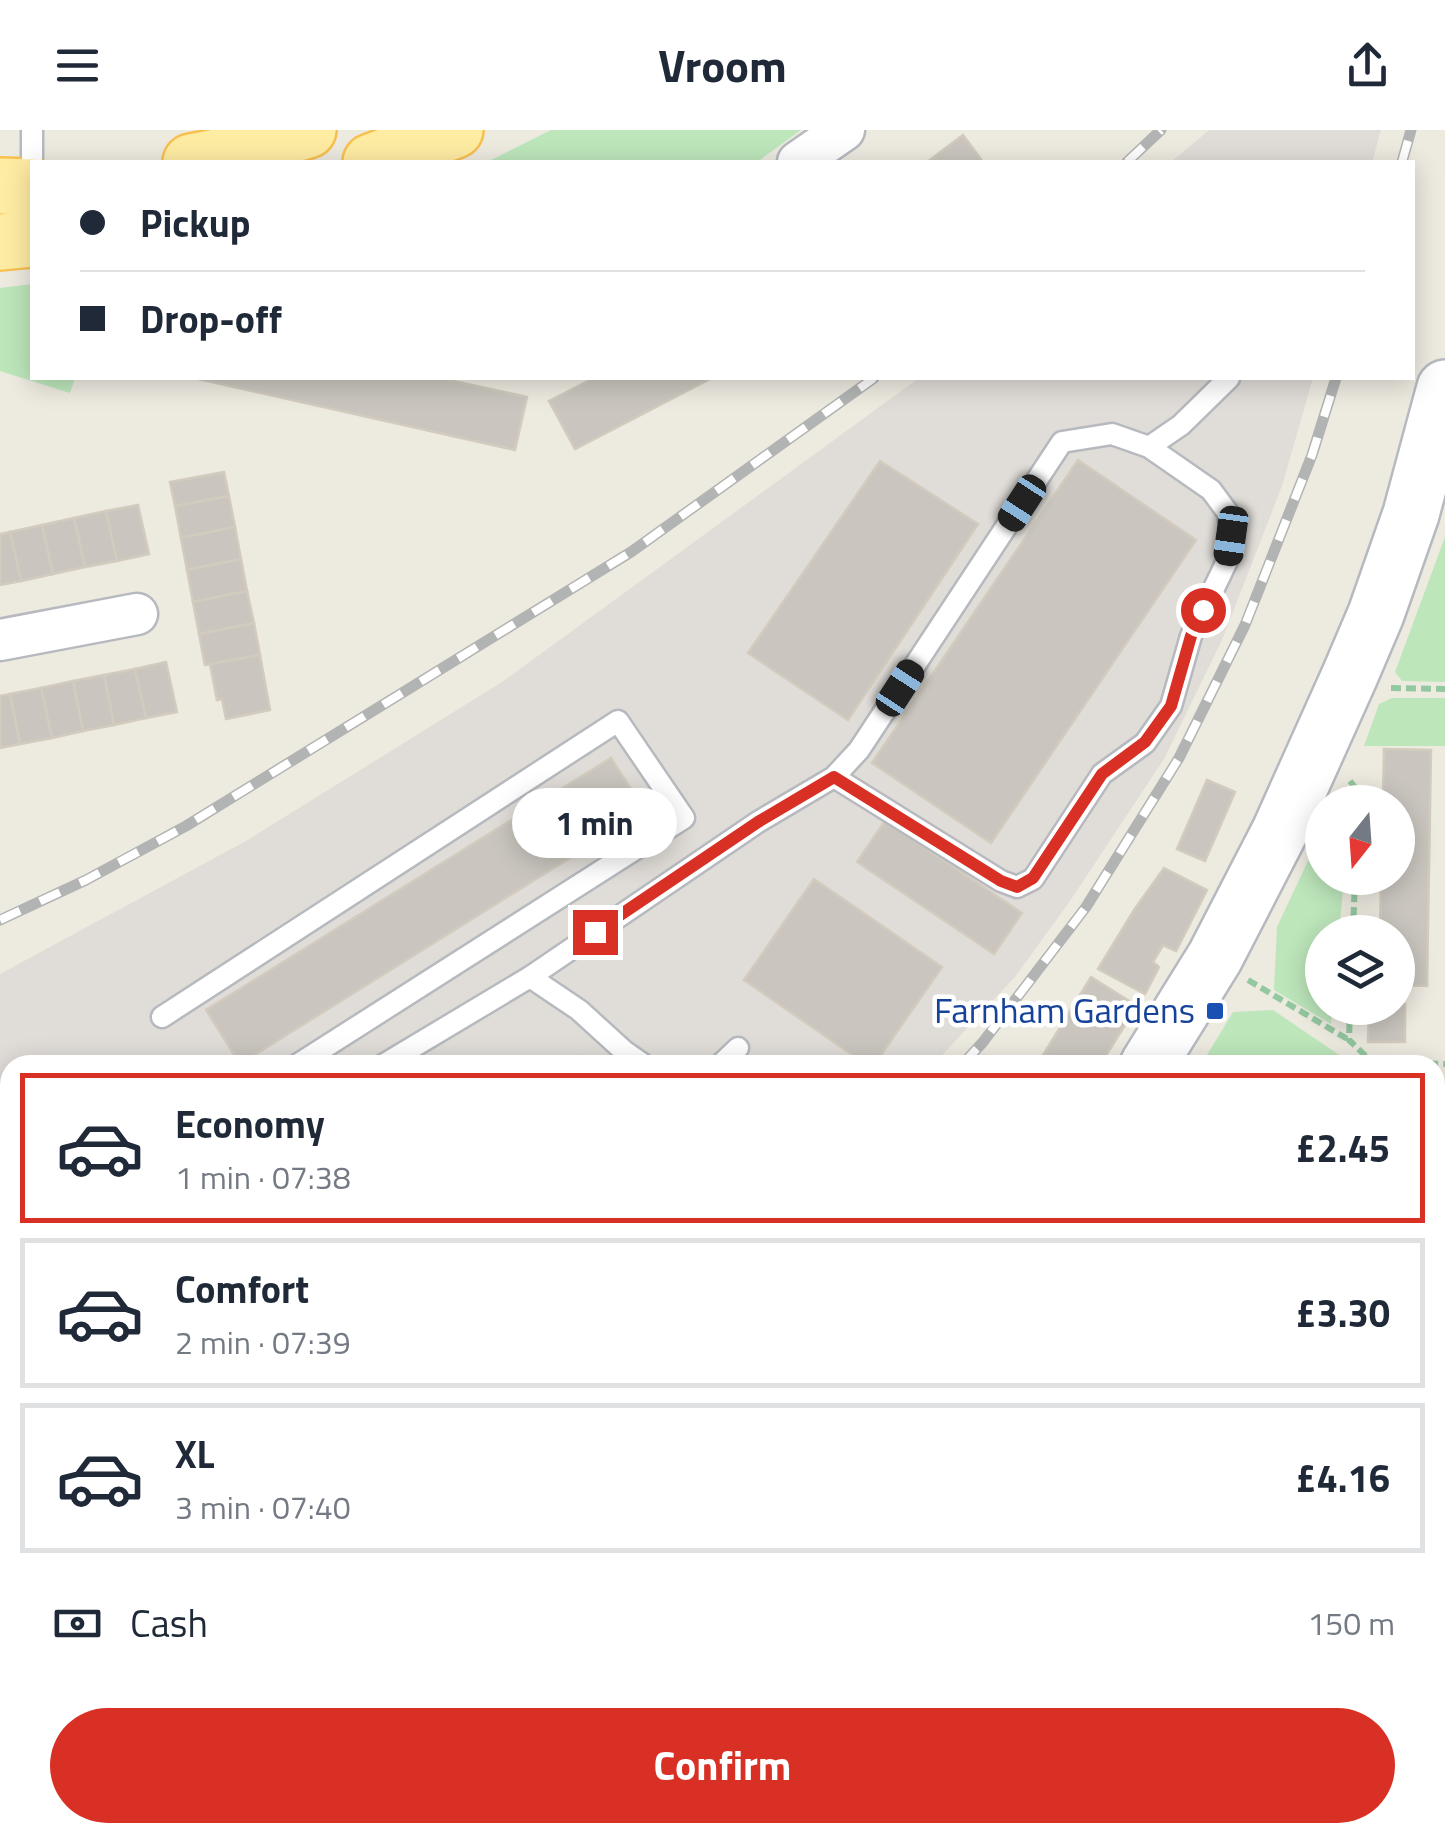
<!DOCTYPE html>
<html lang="en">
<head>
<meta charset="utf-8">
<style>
	:root { --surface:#fff; --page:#f6f6f7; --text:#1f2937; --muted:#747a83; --line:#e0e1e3; --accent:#d93025 }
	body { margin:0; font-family:"Titillium Web",sans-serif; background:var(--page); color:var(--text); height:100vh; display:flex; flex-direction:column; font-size:38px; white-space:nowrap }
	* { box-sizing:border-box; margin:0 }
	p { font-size:32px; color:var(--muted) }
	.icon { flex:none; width:55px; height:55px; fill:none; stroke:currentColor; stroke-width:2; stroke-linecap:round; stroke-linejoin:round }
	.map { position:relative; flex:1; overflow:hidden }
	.details { position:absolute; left:0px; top:925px; width:1445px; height:788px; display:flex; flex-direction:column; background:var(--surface); border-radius:30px 30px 0 0; box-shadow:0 5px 25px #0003 }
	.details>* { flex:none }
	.top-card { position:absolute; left:30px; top:30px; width:1385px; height:220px; border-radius:0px; box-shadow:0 5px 25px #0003; display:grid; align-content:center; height:220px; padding:0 50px; background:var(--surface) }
	.needle { width:65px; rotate:197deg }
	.buttons { position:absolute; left:1305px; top:655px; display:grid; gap:20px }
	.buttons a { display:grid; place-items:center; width:110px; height:110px; border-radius:50%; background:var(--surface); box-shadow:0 5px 25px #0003; font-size:50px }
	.end { position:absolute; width:45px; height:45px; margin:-22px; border:12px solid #d93025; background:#fff; box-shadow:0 0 0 5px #fff }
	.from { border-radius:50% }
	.bubble { position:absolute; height:70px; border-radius:35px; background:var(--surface); box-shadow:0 5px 25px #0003; font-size:32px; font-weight:700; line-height:70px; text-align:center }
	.car { position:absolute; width:30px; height:60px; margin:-30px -15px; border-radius:12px; box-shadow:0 0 8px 2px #0007; background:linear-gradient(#222 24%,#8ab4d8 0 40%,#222 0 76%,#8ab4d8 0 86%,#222 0) }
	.top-card b { display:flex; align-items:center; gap:35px; height:95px; font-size:38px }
	.top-card b+b { border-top:2px solid var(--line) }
	.top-card i { width:25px; height:25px; background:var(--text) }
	ul { padding:18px 0 0; list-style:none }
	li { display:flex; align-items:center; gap:30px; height:150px; margin:0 20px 15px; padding:0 30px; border:5px solid var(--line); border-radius:0px }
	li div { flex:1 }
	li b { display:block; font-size:38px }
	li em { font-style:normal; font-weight:700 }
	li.active { border-color:var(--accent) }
	li>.icon { width:90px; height:90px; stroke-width:1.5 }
	.pay { display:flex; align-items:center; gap:25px; height:110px; padding:0 50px; font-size:38px }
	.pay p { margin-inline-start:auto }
	.primary-button { display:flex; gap:20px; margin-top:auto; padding:20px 50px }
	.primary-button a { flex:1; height:115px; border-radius:60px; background:var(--accent); color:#fff; font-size:40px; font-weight:700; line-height:115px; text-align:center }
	header { display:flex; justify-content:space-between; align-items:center; height:130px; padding:0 50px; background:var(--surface); font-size:45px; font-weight:700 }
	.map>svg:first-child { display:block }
	.commercial { fill:#fff3d3 }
	.industrial { fill:#e0ddd8 }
	.green { fill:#bde6bb }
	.building { fill:#cac6bf; stroke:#d2cbbe; stroke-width:2.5 }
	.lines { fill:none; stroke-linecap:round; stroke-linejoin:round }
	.service-casing { stroke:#b6b9be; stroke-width:25 }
	.minor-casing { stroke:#b6b9be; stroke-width:45 }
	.secondary-casing { stroke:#b6bac0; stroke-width:60 }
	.primary-casing { stroke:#f8c04e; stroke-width:60 }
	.path { stroke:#93c8a0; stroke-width:6; stroke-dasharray:10 5; stroke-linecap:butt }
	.service { stroke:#fff; stroke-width:20 }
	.minor { stroke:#fff; stroke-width:40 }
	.secondary { stroke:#fff; stroke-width:55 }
	.primary { stroke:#ffeca3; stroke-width:55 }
	.rail-casing { stroke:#b2b3b3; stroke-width:11 }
	.rail { stroke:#fff; stroke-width:8; stroke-dasharray:22; stroke-linecap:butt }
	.route { stroke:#d93025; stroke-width:12 }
	.transit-dot { fill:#1a4fb4; stroke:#fff; stroke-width:4 }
	.labels { text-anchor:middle; stroke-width:9; stroke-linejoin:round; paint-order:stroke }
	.transit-label { font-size:35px; fill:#164399; stroke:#fff; text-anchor:end }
</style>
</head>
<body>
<header><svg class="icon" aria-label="menu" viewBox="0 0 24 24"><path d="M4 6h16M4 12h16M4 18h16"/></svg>Vroom<svg class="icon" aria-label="share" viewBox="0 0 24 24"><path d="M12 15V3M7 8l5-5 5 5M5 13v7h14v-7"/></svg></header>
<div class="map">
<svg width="1445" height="1711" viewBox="0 0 1445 1711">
	<rect width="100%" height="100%" fill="#edeae0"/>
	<!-- commercial -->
	<polygon class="commercial" points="10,1468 10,1588 0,1582 0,1470"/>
	<!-- industrial -->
	<g class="industrial">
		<polygon points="1209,0 1381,0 1372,32 1171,32"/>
		<polygon points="919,248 1313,248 1282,356 1222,510 1164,629 1070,771 1015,847 933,935 10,935 10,1049 0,1050 0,844 246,711 502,552"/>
	</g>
	<!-- green -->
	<g class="green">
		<polygon points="551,0 801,0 757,32 487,32"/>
		<polygon points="32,154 32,248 75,248 70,263 0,241 0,158"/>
		<polygon points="1445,407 1445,552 1402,551 1395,542"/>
		<polygon points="1392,568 1445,568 1445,616 1364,616 1379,574"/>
		<polygon points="1322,701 1322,748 1344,748 1339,802 1322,802 1322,878 1332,878 1331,894 1274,860 1277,797"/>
		<polygon points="1273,880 1354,935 1201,935 1233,882"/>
		<polygon points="0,1186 10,1186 10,1394 0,1395"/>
	</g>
	<!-- building -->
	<g class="building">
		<polygon points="963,5 983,32 927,32"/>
		<polygon points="194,248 440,248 527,267 515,320"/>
		<polygon points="594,248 712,248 575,319 549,271"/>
		<polygon points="1078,330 1196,410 991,713 872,633"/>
		<polygon points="880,331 978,394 848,590 748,523"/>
		<polygon points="224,342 229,366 175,376 170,352"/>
		<polygon points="229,366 235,397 181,408 175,376"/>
		<polygon points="138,375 149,424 117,431 106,381"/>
		<polygon points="106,381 117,431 85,437 74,388"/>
		<polygon points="74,388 85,437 53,444 42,395"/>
		<polygon points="42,395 53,444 21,451 10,402"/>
		<polygon points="235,397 241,429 187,440 181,408"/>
		<polygon points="10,402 21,451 0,455 0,404"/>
		<polygon points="241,429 247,461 193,472 187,440"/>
		<polygon points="247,461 254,493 199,504 193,472"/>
		<polygon points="254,493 260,525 205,535 199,504"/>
		<polygon points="260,525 270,580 226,589 222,569 217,570 210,534"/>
		<polygon points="166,532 177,582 146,588 135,539"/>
		<polygon points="135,539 146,588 114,595 104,545"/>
		<polygon points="104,545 114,595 83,601 73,551"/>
		<polygon points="73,551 83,601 52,608 41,558"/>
		<polygon points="41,558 52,608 20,614 10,564"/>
		<polygon points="10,564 20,614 0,618 0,566"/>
		<polygon points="1384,619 1431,620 1427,856 1398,855 1398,802 1380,802 1381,748 1398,748 1398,672 1383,672"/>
		<polygon points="611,628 645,681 240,934 206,880"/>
		<polygon points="1207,650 1235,662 1205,731 1177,719"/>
		<polygon points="885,691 1022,783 994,824 857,732"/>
		<polygon points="1164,738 1207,760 1176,821 1163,815 1153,832 1159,837 1145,864 1098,839 1134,780"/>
		<polygon points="814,749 942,837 874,935 867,935 744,850"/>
		<polygon points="1091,847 1137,876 1100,935 1037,935"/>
		<polygon points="1398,873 1405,874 1405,912 1368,912 1369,878 1398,878"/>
		<polygon points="581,926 581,935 436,935 436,929"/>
		<polygon points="228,1702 386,1702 381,1711 241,1711"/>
		<polygon points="598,1702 649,1702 653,1704 650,1711 594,1711"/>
		<polygon points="800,1702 851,1702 847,1711 796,1711"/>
		<polygon points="1029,1702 1071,1702 1072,1704 1066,1711 1021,1711"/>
		<polygon points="1253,1702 1307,1702 1300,1711 1248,1711 1246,1709"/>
	</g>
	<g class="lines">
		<defs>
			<g id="service">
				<polyline points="32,0 32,41"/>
				<polyline points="1149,317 1181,295 1229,248"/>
				<polyline points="530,847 579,880 624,921 644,935"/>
				<polyline points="162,887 618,591 684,688 297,935"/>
				<polyline points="383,935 530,847 758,692 834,647 859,620 1062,312 1112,304 1149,317 1211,360 1228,383 1231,406 1228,429 1191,506 1171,576 1145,613 1102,644 1033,749 1017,757 1001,751 834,647"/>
				<polyline points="720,935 738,918"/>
				<polyline points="0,993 10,992"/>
			</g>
			<g id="minor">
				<polyline points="798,32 844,0"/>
				<polyline points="0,510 137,484"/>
				<polyline points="1435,1595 1445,1595"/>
				<polyline points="1154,1702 1164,1711"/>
			</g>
			<g id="secondary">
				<polyline points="1148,935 1215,827 1280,701 1350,545 1376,484 1411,384 1445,258"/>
				<polyline points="709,1711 713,1702"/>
			</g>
			<g id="primary">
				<polyline points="191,32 217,27 308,0"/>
				<polyline points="371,32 455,0"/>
				<polyline points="0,56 32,57"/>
				<polyline points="0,112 32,109"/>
				<polyline points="0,1632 10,1638"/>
				<polyline points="116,1702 130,1711"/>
			</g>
		</defs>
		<!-- service casing -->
		<use href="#service" class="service-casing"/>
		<!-- minor casing -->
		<use href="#minor" class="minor-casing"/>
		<!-- secondary casing -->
		<use href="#secondary" class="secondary-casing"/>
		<!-- primary casing -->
		<use href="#primary" class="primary-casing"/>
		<!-- path -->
		<g class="path">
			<polyline points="1391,558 1445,559"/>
			<polyline points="1350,651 1357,660 1357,672"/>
			<polyline points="1353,802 1355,748"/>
			<polyline points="1248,850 1349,910"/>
			<polyline points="1350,878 1349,910 1372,932 1445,934"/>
			<polyline points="0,1523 6,1519"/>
			<polyline points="0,1556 10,1553"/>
		</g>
		<!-- service -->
		<use href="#service" class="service"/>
		<!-- minor -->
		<use href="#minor" class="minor"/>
		<!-- secondary -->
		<use href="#secondary" class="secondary"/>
		<!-- primary -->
		<use href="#primary" class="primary"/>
		<defs>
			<g id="rail">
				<polyline points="1127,32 1161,0"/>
				<polyline points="1402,32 1411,0"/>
				<polyline points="0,790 86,750 186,696 631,422 874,248"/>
				<polyline points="962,935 983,912 1086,777 1179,628 1245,495 1312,325 1336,248"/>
				<polyline points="1435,1094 1445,1094"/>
				<polyline points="0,1098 10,1098"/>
				<polyline points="1435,1110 1445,1110"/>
				<polyline points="0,1116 10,1116"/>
				<polyline points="1435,1128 1445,1128"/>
				<polyline points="0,1134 10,1134"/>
				<polyline points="1435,1145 1445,1145"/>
				<polyline points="0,1151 10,1151"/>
				<polyline points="0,1418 10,1416"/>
			</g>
		</defs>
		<!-- rail casing -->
		<use href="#rail" class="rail-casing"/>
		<!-- rail -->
		<use href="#rail" class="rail"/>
	</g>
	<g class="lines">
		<!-- route -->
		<polyline class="route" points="595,802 758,692 834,647 1001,751 1017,757 1033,748 1102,644 1145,612 1171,576 1191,506 1203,480"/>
	</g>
	<!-- markers -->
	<rect class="transit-dot" x="1205" y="871" width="20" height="20" rx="5"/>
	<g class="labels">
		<!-- transit labels -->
		<g class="transit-label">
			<text x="1195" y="893">Farnham Gardens</text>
		</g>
	</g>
</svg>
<div class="buttons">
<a><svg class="needle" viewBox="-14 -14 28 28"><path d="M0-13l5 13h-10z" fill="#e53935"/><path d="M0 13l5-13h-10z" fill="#747a83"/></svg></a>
<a><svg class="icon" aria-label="layers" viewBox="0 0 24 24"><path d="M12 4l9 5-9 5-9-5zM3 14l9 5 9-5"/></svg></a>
</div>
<i class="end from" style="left:1203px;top:480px"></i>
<i class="end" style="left:595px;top:802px"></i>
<div class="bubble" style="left:512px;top:658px;width:165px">1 min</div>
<i class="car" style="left:1022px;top:373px;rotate:213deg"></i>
<i class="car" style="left:1231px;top:406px;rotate:188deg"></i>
<i class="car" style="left:900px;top:558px;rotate:33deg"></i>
<div class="top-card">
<b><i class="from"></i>Pickup</b>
<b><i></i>Drop-off</b>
</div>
<section class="details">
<ul>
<li class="active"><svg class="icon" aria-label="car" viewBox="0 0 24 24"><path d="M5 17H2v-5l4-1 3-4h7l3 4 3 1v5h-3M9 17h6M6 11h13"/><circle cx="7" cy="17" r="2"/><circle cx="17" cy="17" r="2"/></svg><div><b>Economy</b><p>1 min · 07:38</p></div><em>£2.45</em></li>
<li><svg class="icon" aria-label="car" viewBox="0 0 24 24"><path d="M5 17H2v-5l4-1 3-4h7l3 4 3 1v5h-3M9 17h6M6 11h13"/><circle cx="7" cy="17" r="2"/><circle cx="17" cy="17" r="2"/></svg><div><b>Comfort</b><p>2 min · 07:39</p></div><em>£3.30</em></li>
<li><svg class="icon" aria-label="car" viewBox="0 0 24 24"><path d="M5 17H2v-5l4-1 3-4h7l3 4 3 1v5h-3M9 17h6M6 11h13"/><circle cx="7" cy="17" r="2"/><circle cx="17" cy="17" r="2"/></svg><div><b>XL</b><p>3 min · 07:40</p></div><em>£4.16</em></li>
</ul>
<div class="pay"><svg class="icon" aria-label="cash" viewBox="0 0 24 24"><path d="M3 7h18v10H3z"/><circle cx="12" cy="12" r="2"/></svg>Cash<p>150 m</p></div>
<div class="primary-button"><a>Confirm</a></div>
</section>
</div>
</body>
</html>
